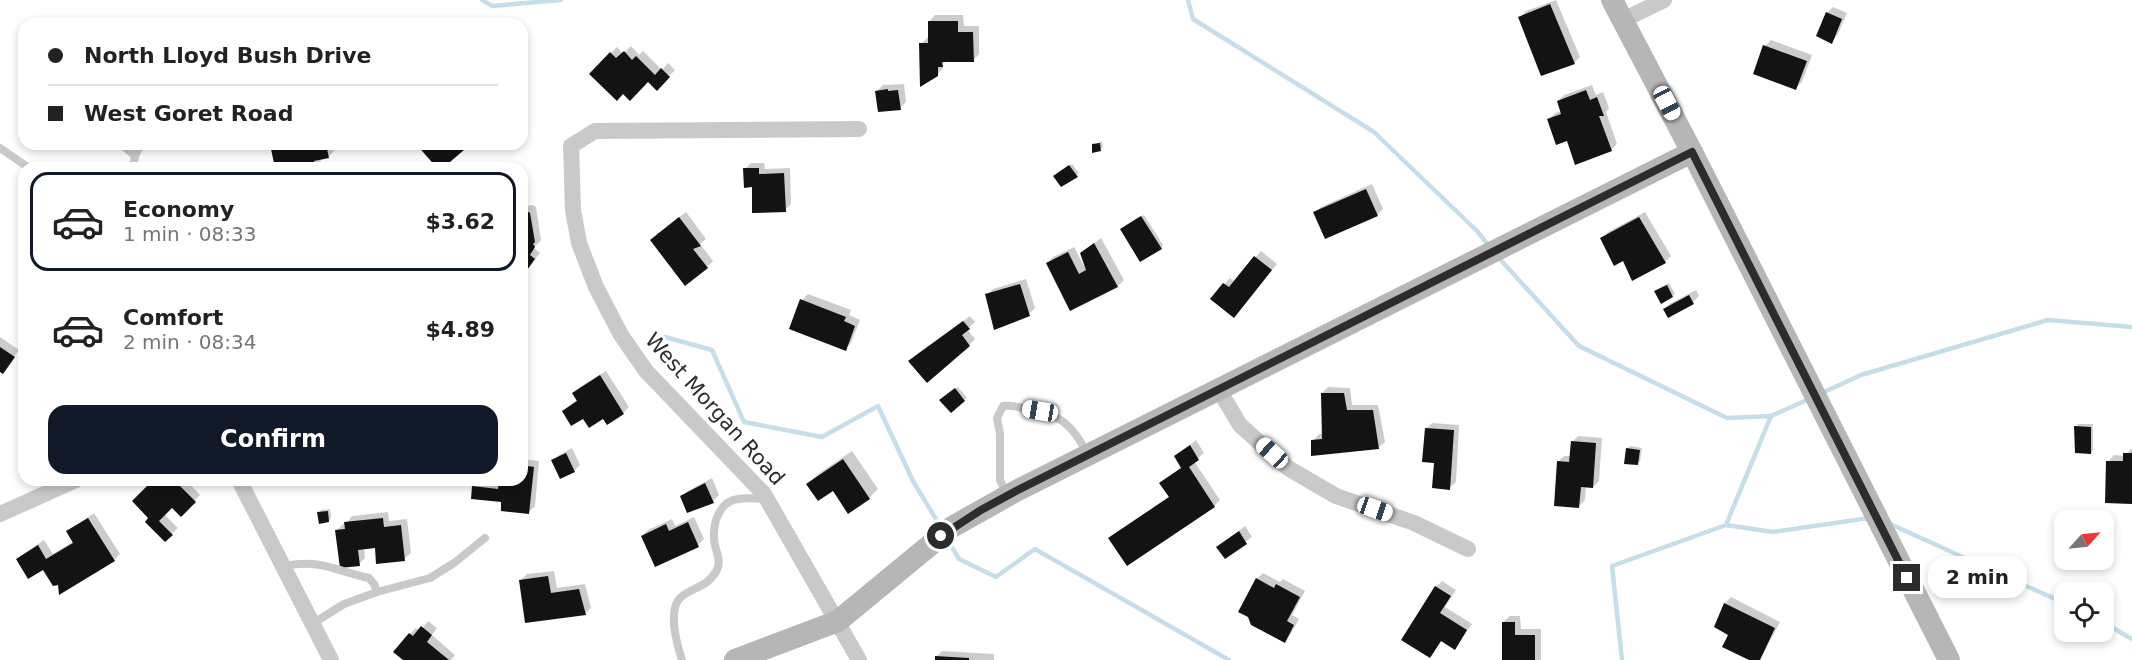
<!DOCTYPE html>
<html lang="en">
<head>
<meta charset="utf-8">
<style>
	:root { --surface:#fff; --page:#f2f2f2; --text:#222; --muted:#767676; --line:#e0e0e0; --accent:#111827 }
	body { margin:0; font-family:"DejaVu Sans",sans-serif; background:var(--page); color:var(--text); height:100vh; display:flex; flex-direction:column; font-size:22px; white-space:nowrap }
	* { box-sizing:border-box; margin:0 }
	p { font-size:20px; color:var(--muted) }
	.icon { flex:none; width:33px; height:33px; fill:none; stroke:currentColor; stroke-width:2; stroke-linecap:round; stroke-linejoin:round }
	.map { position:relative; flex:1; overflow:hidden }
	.sheet { position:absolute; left:18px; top:162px; width:510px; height:324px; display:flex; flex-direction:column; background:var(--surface); border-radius:18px; box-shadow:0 3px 9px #0003 }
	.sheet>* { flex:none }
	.guide { position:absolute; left:18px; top:18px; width:510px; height:132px; border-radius:18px; box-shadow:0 3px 9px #0003; display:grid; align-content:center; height:132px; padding:0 30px; background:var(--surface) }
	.needle { width:39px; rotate:63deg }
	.controls { position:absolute; left:2054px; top:510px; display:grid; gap:12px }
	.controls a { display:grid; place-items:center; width:60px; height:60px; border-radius:12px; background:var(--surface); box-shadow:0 3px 9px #0003; font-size:30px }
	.end { position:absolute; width:27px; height:27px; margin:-14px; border:8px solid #2c2c2c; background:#fff; box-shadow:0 0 0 3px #fff }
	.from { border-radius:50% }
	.bubble { position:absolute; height:42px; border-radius:18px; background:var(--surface); box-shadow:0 3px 9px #0003; font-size:20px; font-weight:700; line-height:42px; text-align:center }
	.car { position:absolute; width:18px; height:36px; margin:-18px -9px; border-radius:8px; box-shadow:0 0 4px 2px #0007; background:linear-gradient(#fff 24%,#345 0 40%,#fff 0 76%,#345 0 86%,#fff 0) }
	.guide b { display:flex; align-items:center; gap:21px; height:57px; font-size:22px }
	.guide b+b { border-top:2px solid var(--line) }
	.guide i { width:15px; height:15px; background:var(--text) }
	ul { padding:10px 0 0; list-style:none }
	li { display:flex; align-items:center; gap:18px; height:99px; margin:0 12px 9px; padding:0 18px; border:3px solid transparent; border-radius:18px }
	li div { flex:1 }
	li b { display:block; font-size:22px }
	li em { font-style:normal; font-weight:700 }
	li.current { border-color:var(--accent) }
	li>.icon { width:54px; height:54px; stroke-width:1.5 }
	.primary-button { display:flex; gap:12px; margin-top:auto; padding:12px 30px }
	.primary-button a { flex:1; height:69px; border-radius:18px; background:var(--accent); color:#fff; font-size:24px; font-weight:700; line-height:69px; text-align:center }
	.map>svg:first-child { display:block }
	.shadow { fill:#0003 }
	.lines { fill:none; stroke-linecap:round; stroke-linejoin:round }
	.stream { stroke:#c6dee9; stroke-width:4.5 }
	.building { fill:#131313 }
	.lane { stroke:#c9c9c9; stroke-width:8 }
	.street { stroke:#c9c9c9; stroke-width:16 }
	.secondary { stroke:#b6b6b6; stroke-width:22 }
	.route { stroke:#2c2c2c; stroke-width:8 }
	.labels { text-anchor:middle; stroke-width:6; stroke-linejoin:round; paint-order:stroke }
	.street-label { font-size:21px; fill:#2c2c2c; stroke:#fff }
</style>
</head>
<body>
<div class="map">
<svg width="2132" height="660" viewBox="0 0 2132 660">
	<rect width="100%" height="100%" fill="#fff"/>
	<!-- shadow -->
	<g class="shadow">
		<polygon points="1556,0 1580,57 1574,63 1520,17 1526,11"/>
		<polygon points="1833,7 1847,13 1837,36 1831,42 1827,13"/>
		<polygon points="935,15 963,15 964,26 979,26 979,54 973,61 946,61 943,64 943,68 937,75 921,44 927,38 930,38 929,22"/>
		<polygon points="1771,40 1812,55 1802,82 1796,88 1765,46"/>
		<polygon points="631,46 639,55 643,51 662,70 668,63 675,70 657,89 648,80 623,92 591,74 617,47 623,54"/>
		<polygon points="904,84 906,102 900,108 877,91 883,85"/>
		<polygon points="1592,85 1596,95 1603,92 1609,108 1606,112 1617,144 1611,150 1568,139 1549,119 1555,113 1562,111 1558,101 1564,95"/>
		<polygon points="1102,141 1103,147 1100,149 1094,145"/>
		<polygon points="278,144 333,144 334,151 328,157 320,158 322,168 276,168 273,149"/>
		<polygon points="751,163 764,163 765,169 790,168 791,204 785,210 753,186 745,169"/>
		<polygon points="1072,164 1079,173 1061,185 1057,173"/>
		<polygon points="1372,184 1383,209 1377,215 1315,213 1321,207"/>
		<polygon points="522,203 526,206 532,205 536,207 541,240 534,248 540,253 522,276"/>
		<polygon points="686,212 706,239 700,244 713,261 707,267 657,234"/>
		<polygon points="1645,212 1671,256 1665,262 1623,259 1602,238 1608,232"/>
		<polygon points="1144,215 1163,245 1161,248 1124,227"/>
		<polygon points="1101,238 1124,280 1118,286 1071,309 1047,263 1053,257 1074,247 1084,266 1086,265 1081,254"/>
		<polygon points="1261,251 1277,264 1239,310 1212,298 1230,278 1235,282"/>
		<polygon points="1026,279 1035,308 1029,314 987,295 993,289"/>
		<polygon points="1669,283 1675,294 1672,296 1658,289"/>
		<polygon points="1696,290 1699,296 1693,302 1665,309 1671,303"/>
		<polygon points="808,294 851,310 849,315 860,320 851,343 845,349 802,300"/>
		<polygon points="970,316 975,322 967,329 975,339 969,345 916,355"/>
		<polygon points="0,337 19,350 3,372 0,370"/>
		<polygon points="606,371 629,407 623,413 604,417 584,416 563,411 578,399 574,393 580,387"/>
		<polygon points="958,387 967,398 964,400 944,398"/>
		<polygon points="1328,387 1350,388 1352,405 1378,405 1385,442 1378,448 1313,441 1319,434 1324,434 1322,393"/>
		<polygon points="1432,423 1459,425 1456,482 1449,488 1436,461 1426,429"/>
		<polygon points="2078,424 2093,424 2093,450 2091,453 2075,427"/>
		<polygon points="1578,436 1602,438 1599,481 1593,487 1586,486 1585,500 1579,506 1558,462 1564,456 1571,456 1572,442"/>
		<polygon points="1196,440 1204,453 1194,461 1220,500 1214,506 1127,564 1110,538 1170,496 1161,483 1183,467 1176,456"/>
		<polygon points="1630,446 1642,448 1640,461 1637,464 1627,449"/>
		<polygon points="572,448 580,465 574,471 553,461 559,455"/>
		<polygon points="2132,448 2132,502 2108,462 2114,455 2125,456"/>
		<polygon points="852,451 878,489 869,498 808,484 818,474"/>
		<polygon points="522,459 539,461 535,506 529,512 474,487 480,481 500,483 500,480 522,480"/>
		<polygon points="712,478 719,495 713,501 682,497 688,491"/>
		<polygon points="155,480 186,480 200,495 181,514 172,506 164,514 178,528 165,540 150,518"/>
		<polygon points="330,509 331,518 329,521 319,513 321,510"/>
		<polygon points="388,512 389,521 407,519 411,553 404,559 376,547 364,548 365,558 359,564 337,530 343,524 346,524 352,516"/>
		<polygon points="94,513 120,554 114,560 59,583 44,568 17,559 44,540 53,554 74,541 68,531"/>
		<polygon points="694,517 704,539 698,545 642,536 648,530 672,519 675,526"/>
		<polygon points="1245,526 1252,537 1225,557 1218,547"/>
		<polygon points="554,571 557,588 585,584 591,608 585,614 521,580 527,574"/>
		<polygon points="1263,573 1280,582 1283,579 1305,591 1292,615 1299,619 1290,635 1284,641 1249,616 1257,579"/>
		<polygon points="1442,581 1456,590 1445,607 1472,624 1455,648 1442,640 1430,656 1436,587"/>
		<polygon points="1731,597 1780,622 1760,660 1752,660 1730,634 1716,627 1725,603"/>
		<polygon points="1510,616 1520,616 1521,629 1541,629 1541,660 1504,660 1503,622"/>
		<polygon points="428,621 437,628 432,635 455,655 451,660 405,660 410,634 416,628 420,631"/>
		<polygon points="942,651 994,654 994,660 936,660 936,657"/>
	</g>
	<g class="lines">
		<!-- stream -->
		<g class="stream">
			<polyline points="482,0 492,6 561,0"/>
			<polyline points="1188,0 1193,19 1374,132 1477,231 1490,247"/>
			<polyline points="1497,256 1579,346 1727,418 1771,416 1809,399"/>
			<polyline points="665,337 712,350 744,422 822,437 878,406 913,481 942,529"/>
			<polyline points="1822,393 1861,375 2048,320 2132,327"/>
			<polyline points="1888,523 2064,603"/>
			<polyline points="1726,525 1773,532 1869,518"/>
			<polyline points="947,539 959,559 996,577 1035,549 1229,660"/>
			<polyline points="2103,622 2132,639"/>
			<polyline points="1622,660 1612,566 1726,525 1771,416"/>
		</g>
	</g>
	<!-- building -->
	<g class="building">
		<polygon points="1550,4 1575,64 1541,76 1518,17"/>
		<polygon points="1826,12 1842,19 1832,44 1816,36"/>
		<polygon points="928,21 958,21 958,32 973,32 974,62 942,62 943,67 938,67 938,76 920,87 919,43 928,43"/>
		<polygon points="1763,45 1807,61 1796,90 1753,74"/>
		<polygon points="624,51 632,60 636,56 655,75 661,68 670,77 657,91 648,82 630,101 623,94 617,101 589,74 610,52 616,58"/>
		<polygon points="888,89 888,91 898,90 901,110 878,112 875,91"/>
		<polygon points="1586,90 1590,100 1597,97 1604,116 1599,116 1612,151 1575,165 1567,141 1556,145 1547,119 1561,114 1557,101"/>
		<polygon points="1100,143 1101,151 1092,153 1092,144"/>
		<polygon points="299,144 326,144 329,158 314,161 315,168 275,168 271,149"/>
		<polygon points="416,144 471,144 443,168 437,168"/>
		<polygon points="1069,165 1078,177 1061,187 1053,176"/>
		<polygon points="743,168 759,168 759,174 784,173 786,212 752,213 752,187 744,188"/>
		<polygon points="1366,189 1378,216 1325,239 1313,212"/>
		<polygon points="525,210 530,213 535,242 533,244 535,247 530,255 535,259 522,277 522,211"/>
		<polygon points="1141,216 1162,249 1140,262 1120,229"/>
		<polygon points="679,217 701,246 693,249 708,268 685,286 650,240"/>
		<polygon points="1639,217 1666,263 1632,281 1623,261 1614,266 1600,238"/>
		<polygon points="1094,243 1118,287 1070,311 1046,263 1068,252 1079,274 1086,270 1080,253"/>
		<polygon points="1254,256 1272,270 1234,318 1210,299 1223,283 1229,287"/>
		<polygon points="1020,284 1030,316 994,330 985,294"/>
		<polygon points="1667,285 1673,297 1661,304 1654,291"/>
		<polygon points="1689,295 1694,304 1668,318 1663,309"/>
		<polygon points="800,299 846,317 844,321 855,326 846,351 789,329"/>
		<polygon points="963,321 970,329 962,335 970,346 927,383 908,361"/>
		<polygon points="0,347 15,357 3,374 0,372"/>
		<polygon points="600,375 624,414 607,425 603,419 589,428 583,419 571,426 562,411 577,401 572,393"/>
		<polygon points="955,388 965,401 951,413 939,400"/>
		<polygon points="1321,393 1344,393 1347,410 1373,410 1379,449 1311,456 1311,440 1322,439"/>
		<polygon points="2074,426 2091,427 2091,454 2075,453"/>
		<polygon points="1425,428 1454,430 1450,490 1432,488 1434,463 1422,462"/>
		<polygon points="1571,441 1596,443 1593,488 1581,487 1579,508 1554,506 1557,461 1569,462"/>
		<polygon points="1190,445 1199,460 1189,467 1215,507 1127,566 1108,538 1169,497 1159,483 1181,468 1174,456"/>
		<polygon points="1626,448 1640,450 1638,465 1624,464"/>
		<polygon points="566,453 575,472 560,479 551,460"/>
		<polygon points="2123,453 2132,453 2132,504 2105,503 2106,461 2123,461"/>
		<polygon points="843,459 870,499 848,514 833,491 818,501 806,484"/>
		<polygon points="522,465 534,467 529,514 501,511 501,502 471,499 472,486 498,489 499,480 522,480"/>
		<polygon points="153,480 160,480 166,486 174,480 196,502 181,517 172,508 159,521 173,535 165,542 145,522 148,518 132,501"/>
		<polygon points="705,483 714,503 687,513 680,496"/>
		<polygon points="328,511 329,522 319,524 317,512"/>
		<polygon points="88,518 115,561 59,595 58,585 53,586 43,570 28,579 16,559 38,545 46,559 73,543 66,531"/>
		<polygon points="383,518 384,527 401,525 405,561 376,564 375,548 358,550 360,566 340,568 335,530 345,529 344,522"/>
		<polygon points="688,522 699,547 655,567 641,536 666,524 669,531"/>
		<polygon points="1239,531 1247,544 1225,559 1216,547"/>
		<polygon points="548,576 551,593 579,589 586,615 525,623 519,580"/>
		<polygon points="1256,578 1274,588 1276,584 1300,597 1287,621 1294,625 1285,643 1251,625 1248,617 1238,612"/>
		<polygon points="1435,586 1451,596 1440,613 1467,630 1455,650 1441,641 1430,658 1401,640"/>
		<polygon points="1724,603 1775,628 1760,660 1749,660 1722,647 1728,635 1714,627"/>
		<polygon points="1502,622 1515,622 1515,635 1535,635 1535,660 1502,660"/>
		<polygon points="421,626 432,635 427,642 449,660 403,660 393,652 409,633 413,636"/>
		<polygon points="935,656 969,658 969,660 935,660"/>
	</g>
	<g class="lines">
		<!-- lane -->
		<g class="lane">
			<polyline points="121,144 135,156"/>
			<polyline points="0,148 29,168"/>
			<polyline points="133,168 135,156 141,144"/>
			<path d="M 1007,495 L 1000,480 L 1000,434 L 997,418 L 1003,406 C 1012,405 1019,407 1027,409 C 1060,414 1073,425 1088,455"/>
			<path d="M 284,566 C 322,559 333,570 369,578 L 374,584 L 377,592"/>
			<polyline points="312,624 344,604 377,592 430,578 454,563 485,538"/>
			<path d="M 682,660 C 677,645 667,609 681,597 C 694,586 707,588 717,570 C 722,559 714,549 714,538 C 713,522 720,501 738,499 C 747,497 757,499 766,499"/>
		</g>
		<!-- street -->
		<g class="street">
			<polyline points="1623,20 1664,0"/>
			<polyline points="1219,390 1240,425 1288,468 1336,496 1414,523 1468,549"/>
			<polyline points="239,480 331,660"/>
			<polyline points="0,514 76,480"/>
			<polyline points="859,660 764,494 646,371 621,335 596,287 579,243 573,210 571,146 595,131 859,129"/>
		</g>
		<!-- secondary -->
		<g class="secondary">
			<polyline points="1612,0 1692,152 1949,660"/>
			<polyline points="735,660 838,621 952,527 1016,491 1692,152"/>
		</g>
	</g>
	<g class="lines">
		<!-- route -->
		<polyline class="route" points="941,536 981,510 1016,491 1692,152 1907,578"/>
	</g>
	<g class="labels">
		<!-- street labels -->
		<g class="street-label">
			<text transform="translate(715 409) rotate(48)" y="7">West Morgan Road</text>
		</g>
	</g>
</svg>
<div class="controls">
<a><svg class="needle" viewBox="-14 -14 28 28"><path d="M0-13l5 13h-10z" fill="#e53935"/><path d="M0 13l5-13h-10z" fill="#767676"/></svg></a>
<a><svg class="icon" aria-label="locate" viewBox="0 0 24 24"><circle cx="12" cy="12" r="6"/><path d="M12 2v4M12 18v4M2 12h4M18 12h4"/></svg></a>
</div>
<i class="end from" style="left:941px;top:536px"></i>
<i class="end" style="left:1907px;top:578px"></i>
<div class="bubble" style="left:1928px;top:556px;width:99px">2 min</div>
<i class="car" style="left:1667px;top:103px;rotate:152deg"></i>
<i class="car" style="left:1040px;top:411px;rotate:280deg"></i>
<i class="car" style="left:1272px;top:453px;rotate:312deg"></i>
<i class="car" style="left:1375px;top:509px;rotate:109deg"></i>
<div class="guide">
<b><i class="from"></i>North Lloyd Bush Drive</b>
<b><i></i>West Goret Road</b>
</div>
<section class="sheet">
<ul>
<li class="current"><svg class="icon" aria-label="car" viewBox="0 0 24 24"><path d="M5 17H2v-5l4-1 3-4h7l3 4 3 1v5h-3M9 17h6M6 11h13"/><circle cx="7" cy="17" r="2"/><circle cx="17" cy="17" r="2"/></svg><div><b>Economy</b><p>1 min · 08:33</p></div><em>$3.62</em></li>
<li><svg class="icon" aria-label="car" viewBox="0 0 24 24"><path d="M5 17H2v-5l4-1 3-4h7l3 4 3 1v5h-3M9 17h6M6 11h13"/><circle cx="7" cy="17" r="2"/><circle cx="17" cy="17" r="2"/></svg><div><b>Comfort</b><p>2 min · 08:34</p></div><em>$4.89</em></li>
</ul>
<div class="primary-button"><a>Confirm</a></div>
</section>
</div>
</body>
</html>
